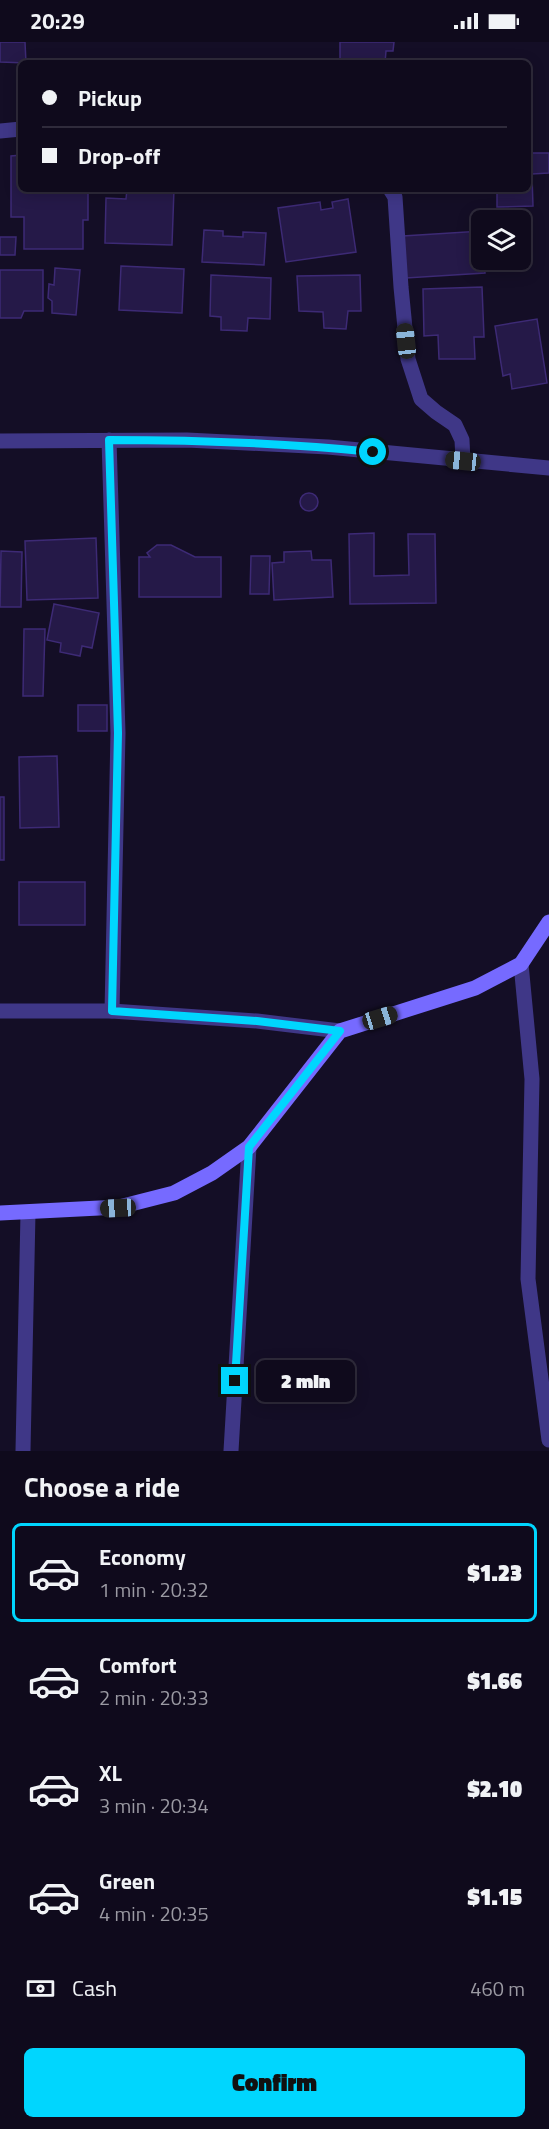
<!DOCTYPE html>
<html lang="en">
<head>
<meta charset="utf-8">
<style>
	:root { --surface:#0f0a1c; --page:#1d1829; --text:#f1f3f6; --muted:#9b9aa3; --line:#2f2b3b; --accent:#00d6fe }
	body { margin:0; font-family:"Titillium Web",sans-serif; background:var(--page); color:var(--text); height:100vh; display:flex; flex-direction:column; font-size:22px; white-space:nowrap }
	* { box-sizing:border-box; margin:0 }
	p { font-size:20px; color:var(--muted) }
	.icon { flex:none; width:33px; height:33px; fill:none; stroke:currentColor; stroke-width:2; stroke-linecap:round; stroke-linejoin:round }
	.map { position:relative; height:1409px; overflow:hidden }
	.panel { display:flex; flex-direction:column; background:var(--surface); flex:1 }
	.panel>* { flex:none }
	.banner { position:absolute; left:18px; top:18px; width:513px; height:132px; border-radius:9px; box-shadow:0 3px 15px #0003,0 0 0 2px var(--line); display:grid; align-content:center; height:132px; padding:0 24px; background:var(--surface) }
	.fabs { position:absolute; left:471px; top:168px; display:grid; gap:12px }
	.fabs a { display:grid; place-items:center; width:60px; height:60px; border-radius:9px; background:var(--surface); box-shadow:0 3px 15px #0003,0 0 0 2px var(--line); font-size:30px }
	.end { position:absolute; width:27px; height:27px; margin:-14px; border:8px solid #00d6fe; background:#111; box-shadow:0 0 0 3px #111 }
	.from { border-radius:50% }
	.bubble { position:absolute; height:42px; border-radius:9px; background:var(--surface); box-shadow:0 3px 15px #0003,0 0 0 2px var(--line); font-size:20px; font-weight:800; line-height:42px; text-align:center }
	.car { position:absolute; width:18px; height:36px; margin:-18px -9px; border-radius:8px; box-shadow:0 0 4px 2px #0007; background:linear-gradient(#222 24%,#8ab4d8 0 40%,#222 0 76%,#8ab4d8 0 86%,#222 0) }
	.banner b { display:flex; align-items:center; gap:21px; height:57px; font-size:22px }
	.banner b+b { border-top:2px solid var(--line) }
	.banner i { width:15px; height:15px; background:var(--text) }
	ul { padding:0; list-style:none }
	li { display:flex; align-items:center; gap:18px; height:99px; margin:0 12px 9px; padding:0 12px; border:3px solid transparent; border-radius:9px }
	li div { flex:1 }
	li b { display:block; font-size:22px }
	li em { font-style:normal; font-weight:800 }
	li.active { border-color:var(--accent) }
	li>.icon { width:54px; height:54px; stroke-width:1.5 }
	h2 { padding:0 24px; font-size:27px; line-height:72px }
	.pay { display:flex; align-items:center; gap:15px; height:66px; padding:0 24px; font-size:22px }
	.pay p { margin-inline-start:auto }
	.action { display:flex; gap:12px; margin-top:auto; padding:12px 24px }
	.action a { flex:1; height:69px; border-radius:9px; background:var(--accent); color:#111; font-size:24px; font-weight:800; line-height:69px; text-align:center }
	.status { display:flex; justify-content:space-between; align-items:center; height:42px; padding:0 30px; background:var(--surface); direction:ltr }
	.status svg { height:16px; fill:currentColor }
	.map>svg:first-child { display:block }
	.building { fill:#251948; stroke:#3d2a75; stroke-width:1.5 }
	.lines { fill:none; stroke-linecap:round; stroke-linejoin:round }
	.street { stroke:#3f3787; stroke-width:15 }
	.secondary { stroke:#766aff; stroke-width:15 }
	.route { stroke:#00d6fe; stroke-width:8 }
</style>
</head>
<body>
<div class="status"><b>20:29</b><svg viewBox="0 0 49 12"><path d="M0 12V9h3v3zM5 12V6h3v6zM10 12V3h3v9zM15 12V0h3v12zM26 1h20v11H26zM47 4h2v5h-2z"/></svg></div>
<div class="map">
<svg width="549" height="1409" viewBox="0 0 549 1409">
	<rect width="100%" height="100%" fill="#140e26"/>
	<!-- building -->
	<g class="building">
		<polygon points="0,0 25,0 26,21 0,20"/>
		<polygon points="340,0 394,0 393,9 386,9 385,21 340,21"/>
		<polygon points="531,111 549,111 549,131 532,132"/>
		<polygon points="21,113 21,147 88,147 88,178 83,178 83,207 24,207 24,175 11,175 11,114"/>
		<polygon points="532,134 533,164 497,165 497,147 528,147 528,135"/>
		<polygon points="127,147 174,147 172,203 105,201 106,156 126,157"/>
		<polygon points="348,157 356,210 286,220 278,166 320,160 321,168 333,166 332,160"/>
		<polygon points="204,188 223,189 223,194 243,195 243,190 266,191 264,223 202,220"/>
		<polygon points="482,189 482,218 484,218 485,231 406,236 403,194"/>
		<polygon points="0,195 16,195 15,213 0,213"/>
		<polygon points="121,224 184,227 182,271 119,268"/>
		<polygon points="55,226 80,228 76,273 52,271 52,259 48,256 49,242 54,243"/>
		<polygon points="0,228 43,228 43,269 24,269 21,276 0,276"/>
		<polygon points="211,233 271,236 270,277 248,276 247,289 221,288 221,275 210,274"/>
		<polygon points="360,233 361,269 348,269 346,287 324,286 323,270 299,269 297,234"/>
		<polygon points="482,245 484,295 474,295 475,317 439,317 438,293 424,294 423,247"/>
		<polygon points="537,277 547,341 512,347 510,332 503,334 495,284"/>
		<circle cx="309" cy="460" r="9"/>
		<polygon points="374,491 374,534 409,533 408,492 435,492 436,561 350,562 349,492"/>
		<polygon points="96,496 98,556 27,558 25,499"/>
		<polygon points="157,503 171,503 195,515 221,515 221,555 139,555 139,515 150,515 147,511"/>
		<polygon points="1,509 22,510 21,565 0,565"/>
		<polygon points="311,509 312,518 331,518 333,555 274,558 272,521 284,520 284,510"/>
		<polygon points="251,514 270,514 269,552 250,552"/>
		<polygon points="54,562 99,571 92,606 82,604 80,614 60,610 61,601 47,598"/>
		<polygon points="24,587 45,587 43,654 23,654"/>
		<rect x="78" y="663" width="29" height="26"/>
		<polygon points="57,714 59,785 20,786 19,715"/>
		<rect x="0" y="755" width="4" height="63"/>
		<rect x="19" y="840" width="66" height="43"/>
	</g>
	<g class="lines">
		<!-- street -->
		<g class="street">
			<polyline points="0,89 21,87"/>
			<polyline points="390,147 395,155 401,245 408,317 421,357 436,370 455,383 462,398 463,419"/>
			<polyline points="109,398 118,691 112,969"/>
			<polyline points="0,399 187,398 328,405 549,426"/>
			<polyline points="521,922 532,1037 528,1237 549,1398"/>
			<polyline points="0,969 112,969 257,979 340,989"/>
			<polyline points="23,1409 28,1171"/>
			<polyline points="231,1409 249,1105"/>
		</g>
		<!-- secondary -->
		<polyline class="secondary" points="0,1171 119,1165 174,1151 212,1131 249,1105 340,989 475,946 521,922 549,880"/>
	</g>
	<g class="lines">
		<!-- route -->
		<path class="route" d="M 235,1339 L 249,1105 L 340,989 L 257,979 L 112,969 L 118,691 L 109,398 C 197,398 285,401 373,410"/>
	</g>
</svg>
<div class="fabs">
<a><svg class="icon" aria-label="layers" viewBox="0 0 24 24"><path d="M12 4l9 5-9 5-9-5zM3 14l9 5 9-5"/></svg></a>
</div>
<i class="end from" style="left:373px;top:410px"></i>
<i class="end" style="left:235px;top:1339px"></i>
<div class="bubble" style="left:256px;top:1318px;width:99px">2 min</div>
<i class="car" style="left:406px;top:299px;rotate:354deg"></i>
<i class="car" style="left:463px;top:419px;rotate:276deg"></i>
<i class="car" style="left:380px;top:976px;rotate:73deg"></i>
<i class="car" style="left:118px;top:1166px;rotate:267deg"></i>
<div class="banner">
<b><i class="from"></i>Pickup</b>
<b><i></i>Drop-off</b>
</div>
</div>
<section class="panel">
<h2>Choose a ride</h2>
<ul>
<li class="active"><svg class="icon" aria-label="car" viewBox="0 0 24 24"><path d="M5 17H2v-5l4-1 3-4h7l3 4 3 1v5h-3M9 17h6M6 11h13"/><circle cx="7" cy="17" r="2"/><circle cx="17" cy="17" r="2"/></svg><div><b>Economy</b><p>1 min · 20:32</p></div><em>$1.23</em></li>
<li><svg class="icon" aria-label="car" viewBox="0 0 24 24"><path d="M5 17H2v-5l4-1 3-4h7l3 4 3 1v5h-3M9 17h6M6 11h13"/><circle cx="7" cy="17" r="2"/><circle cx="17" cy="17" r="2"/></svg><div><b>Comfort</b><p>2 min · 20:33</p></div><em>$1.66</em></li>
<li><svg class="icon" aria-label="car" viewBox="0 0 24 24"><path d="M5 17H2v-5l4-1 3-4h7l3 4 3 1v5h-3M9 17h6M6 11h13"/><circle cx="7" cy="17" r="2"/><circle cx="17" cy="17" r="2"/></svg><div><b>XL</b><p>3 min · 20:34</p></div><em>$2.10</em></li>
<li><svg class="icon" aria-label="car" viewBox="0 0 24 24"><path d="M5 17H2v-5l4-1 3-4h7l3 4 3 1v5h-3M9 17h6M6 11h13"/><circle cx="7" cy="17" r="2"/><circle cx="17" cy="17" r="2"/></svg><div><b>Green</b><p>4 min · 20:35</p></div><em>$1.15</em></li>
</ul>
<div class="pay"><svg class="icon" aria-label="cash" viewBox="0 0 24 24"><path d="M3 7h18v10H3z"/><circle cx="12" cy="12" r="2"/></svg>Cash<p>460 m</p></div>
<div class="action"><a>Confirm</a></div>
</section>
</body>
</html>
